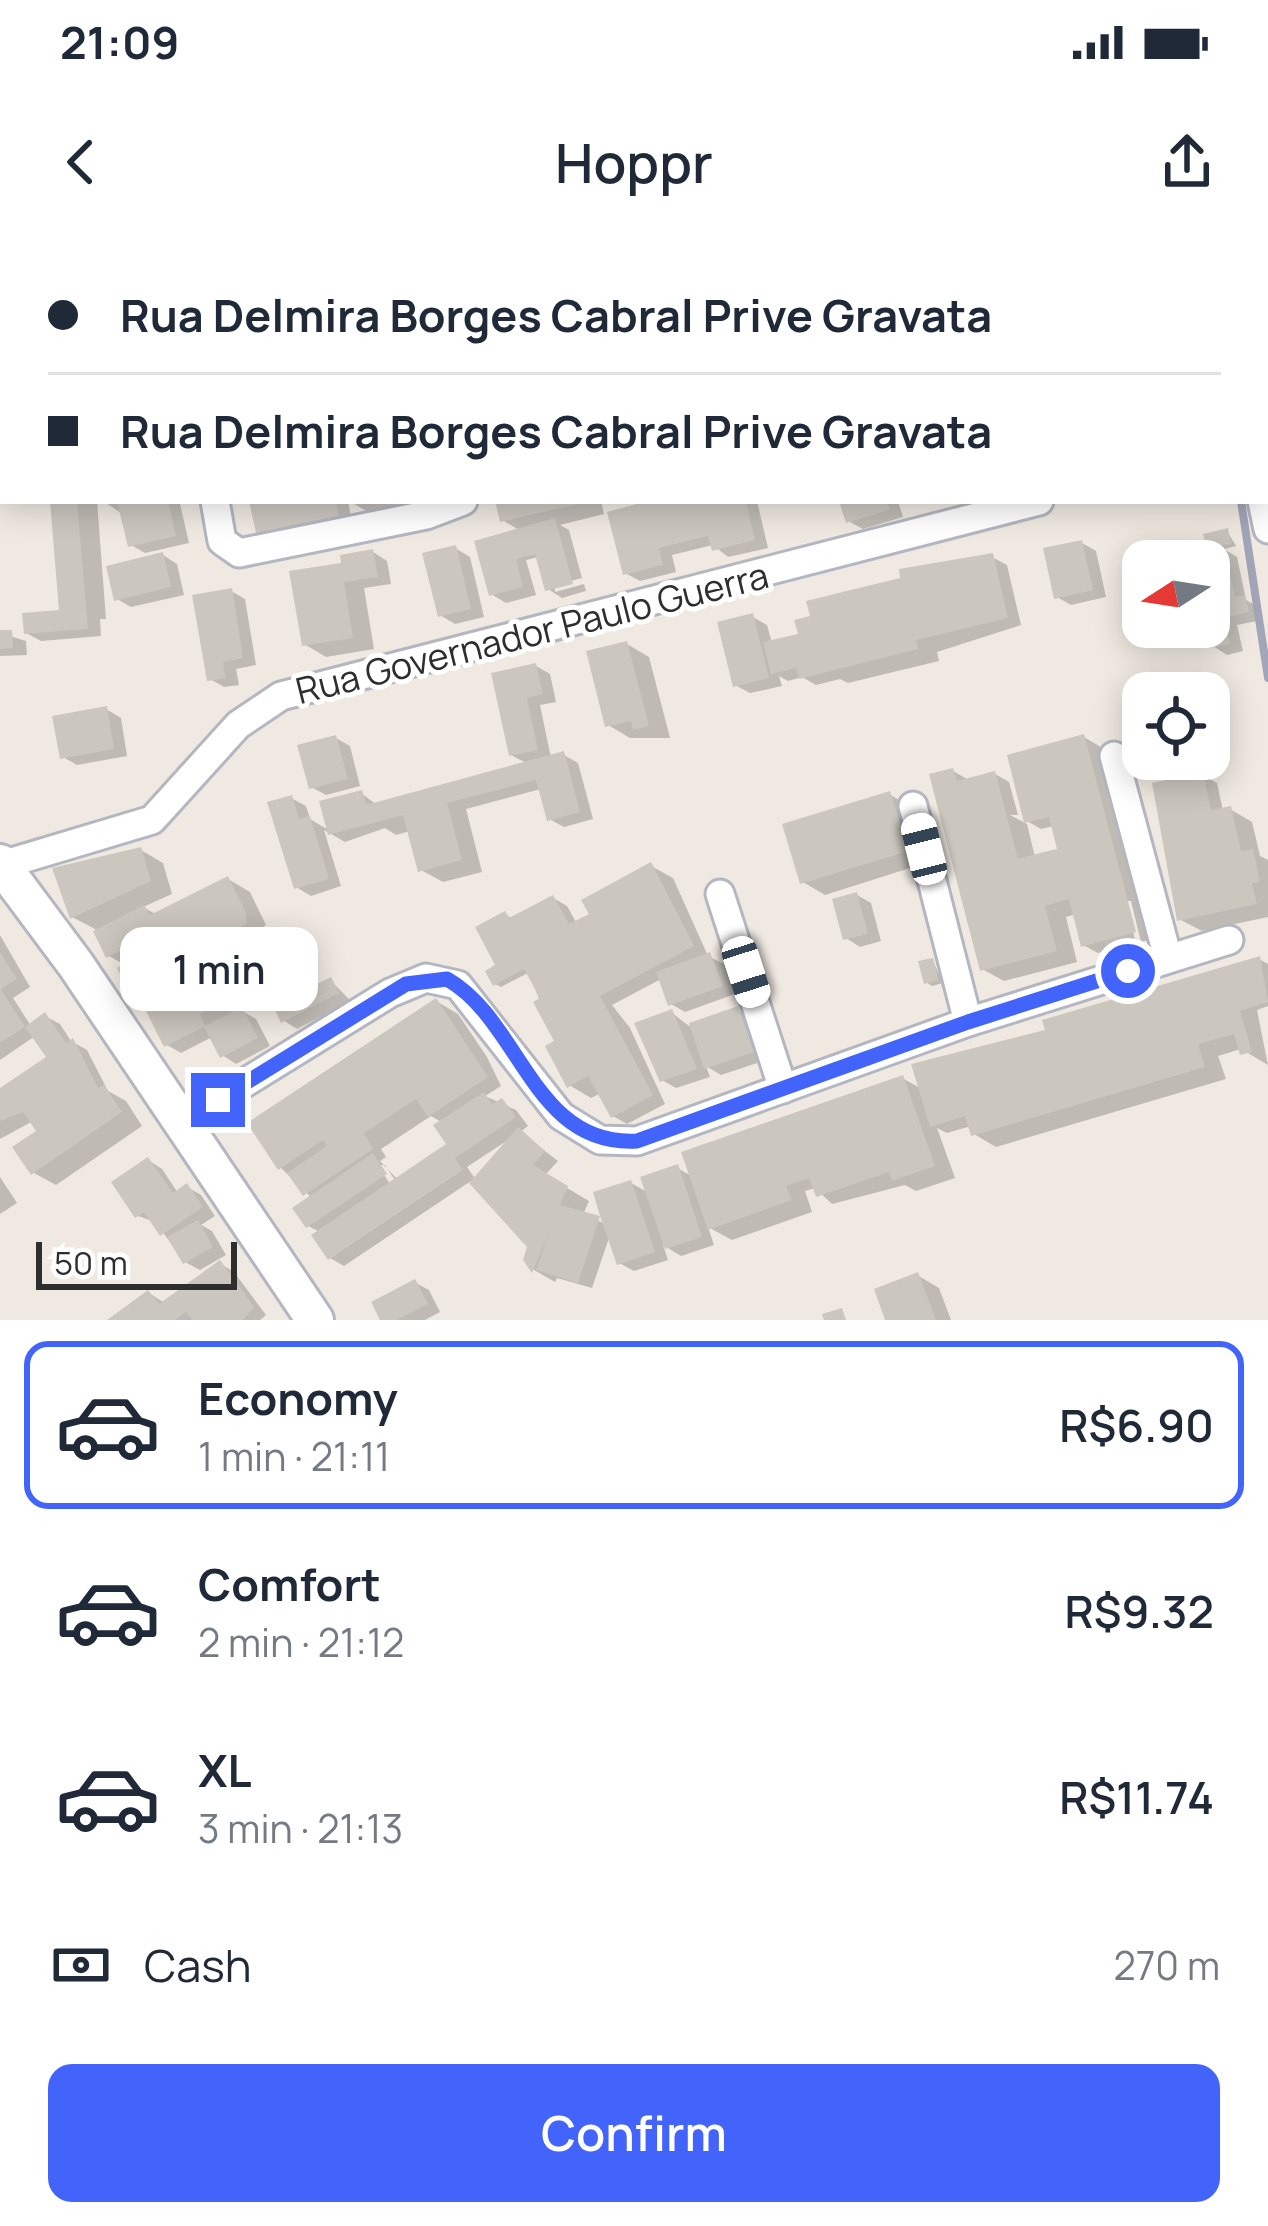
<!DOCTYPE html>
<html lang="en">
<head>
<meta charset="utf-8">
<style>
	:root { --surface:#fff; --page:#f2f2f3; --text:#1f2937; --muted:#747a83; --line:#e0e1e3; --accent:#4264fb }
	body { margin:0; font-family:Manrope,sans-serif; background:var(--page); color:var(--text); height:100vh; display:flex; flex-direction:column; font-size:45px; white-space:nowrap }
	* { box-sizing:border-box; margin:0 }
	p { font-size:39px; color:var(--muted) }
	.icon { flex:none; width:66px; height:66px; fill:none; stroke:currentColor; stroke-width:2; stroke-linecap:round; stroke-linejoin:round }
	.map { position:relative; height:1080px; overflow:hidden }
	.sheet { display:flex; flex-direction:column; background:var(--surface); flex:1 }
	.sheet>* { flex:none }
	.guide { position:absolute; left:0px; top:0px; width:1269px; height:264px; box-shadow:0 6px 30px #0003; display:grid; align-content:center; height:264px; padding:0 48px; background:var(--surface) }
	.needle { width:78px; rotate:258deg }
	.tools { position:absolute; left:1122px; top:300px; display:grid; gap:24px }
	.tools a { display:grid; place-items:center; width:108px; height:108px; border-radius:24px; background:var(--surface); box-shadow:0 6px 30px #0003; font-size:60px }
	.scale { position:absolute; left:36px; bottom:30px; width:201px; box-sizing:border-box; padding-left:12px; border:6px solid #2e2e2e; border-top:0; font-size:33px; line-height:42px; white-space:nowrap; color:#2e2e2e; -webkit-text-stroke:9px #fff; paint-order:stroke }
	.end { position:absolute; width:54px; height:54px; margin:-27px; border:15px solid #4264fb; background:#fff; box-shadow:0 0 0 6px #fff }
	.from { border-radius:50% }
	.bubble { position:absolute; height:84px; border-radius:24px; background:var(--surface); box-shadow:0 6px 30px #0003; font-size:39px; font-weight:600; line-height:84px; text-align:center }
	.car { position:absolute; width:36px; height:72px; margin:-36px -18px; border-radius:15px; box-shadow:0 0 9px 3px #0007; background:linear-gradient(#fff 24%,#345 0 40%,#fff 0 76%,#345 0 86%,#fff 0) }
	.guide b { display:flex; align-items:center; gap:42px; height:114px; font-size:45px }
	.guide b+b { border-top:3px solid var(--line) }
	.guide i { width:30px; height:30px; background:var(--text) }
	ul { padding:21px 0 0; list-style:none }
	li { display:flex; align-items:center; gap:36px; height:168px; margin:0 24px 18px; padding:0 24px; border:6px solid transparent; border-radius:24px }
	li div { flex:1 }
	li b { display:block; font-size:45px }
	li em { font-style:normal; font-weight:600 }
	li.current { border-color:var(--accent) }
	li>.icon { width:108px; height:108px; stroke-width:1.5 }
	.pay { display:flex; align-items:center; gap:30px; height:132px; padding:0 48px; font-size:45px }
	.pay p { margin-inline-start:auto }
	.primary-button { display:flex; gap:24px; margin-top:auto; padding:24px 48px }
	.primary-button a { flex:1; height:138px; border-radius:24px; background:var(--accent); color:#fff; font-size:48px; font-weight:600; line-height:138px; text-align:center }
	.status { display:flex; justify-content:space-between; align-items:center; height:84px; padding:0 60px; background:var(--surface); direction:ltr }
	.status svg { height:33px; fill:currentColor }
	header { display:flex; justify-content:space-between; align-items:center; height:156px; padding:0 48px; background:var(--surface); font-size:54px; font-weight:600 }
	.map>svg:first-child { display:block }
	.shadow { fill:#0003; fill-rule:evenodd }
	.building { fill:#cbc7bf }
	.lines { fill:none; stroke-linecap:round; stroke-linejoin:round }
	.street-casing { stroke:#b4b7c1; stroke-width:33 }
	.secondary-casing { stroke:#b4b7c1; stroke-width:42 }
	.street { stroke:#fff; stroke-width:27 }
	.secondary { stroke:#fff; stroke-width:36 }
	.rail { stroke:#a3a6b8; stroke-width:8 }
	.route { stroke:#4264fb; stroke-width:15 }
	.labels { text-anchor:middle; stroke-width:10; stroke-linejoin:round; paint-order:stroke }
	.street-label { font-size:36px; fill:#2e2e2e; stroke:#fff }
</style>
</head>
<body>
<div class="status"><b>21:09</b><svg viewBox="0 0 49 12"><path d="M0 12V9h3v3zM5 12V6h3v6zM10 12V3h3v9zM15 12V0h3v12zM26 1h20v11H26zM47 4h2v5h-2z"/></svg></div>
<header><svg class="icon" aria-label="back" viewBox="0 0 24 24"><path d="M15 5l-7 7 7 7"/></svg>Hoppr<svg class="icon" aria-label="share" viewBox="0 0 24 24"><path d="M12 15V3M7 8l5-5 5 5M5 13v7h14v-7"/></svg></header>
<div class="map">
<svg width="1268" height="1080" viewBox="0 0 1268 1080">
	<rect width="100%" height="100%" fill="#efe9e1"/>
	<!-- shadow -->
	<g class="shadow">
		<polygon points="62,0 142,0 142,3 63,3"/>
		<polygon points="449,0 540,0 541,3 450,3"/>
		<polygon points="613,0 655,0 658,3 599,3"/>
		<polygon points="803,0 881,0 882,3 804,3"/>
		<polygon points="889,0 963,0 969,3 889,3"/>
		<polygon points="1266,76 1268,78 1266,117"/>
		<rect x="0" y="190" width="3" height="42"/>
		<polygon points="53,261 97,261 106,379 100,379 101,396 41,401 26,393 62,372"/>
		<polygon points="103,261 192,261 180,264 189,303 145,313 131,305 124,275"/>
		<polygon points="252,261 348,261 352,283 273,300 259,291"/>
		<polygon points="349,261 438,261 375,276"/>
		<polygon points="498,261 601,261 604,274 560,285 569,290 582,338 555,345 555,352 584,344 586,351 562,358 548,349 539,317 526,320 536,355 506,363 491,354 521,291 502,280"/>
		<polygon points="651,261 757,261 768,308 728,317 713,305 672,315 676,332 640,341 625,333"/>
		<polygon points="842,261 898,261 903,277 863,289 848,281"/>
		<polygon points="1227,291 1236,306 1224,309 1237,317 1246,360 1259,367 1262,380 1237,385 1243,411 1227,415 1213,406 1209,387 1209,366 1222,363 1207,296"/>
		<polygon points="1082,303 1096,311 1106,357 1071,365 1057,357"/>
		<polygon points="455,308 470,317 484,377 455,384 440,375"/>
		<polygon points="373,312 387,321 391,344 364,348 374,409 326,417 304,404 293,334 344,325 343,317"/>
		<polygon points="163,315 177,324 184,355 131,367 117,359"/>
		<polygon points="992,317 1007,325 1021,385 937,412 939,421 848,443 840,439 816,445 802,437 788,441 779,436 782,446 750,453 735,445 753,377 767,385 772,403 801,396 904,340 902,332"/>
		<polygon points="231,351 245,359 256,425 236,429 239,445 224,447 210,439"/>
		<polygon points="0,393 26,401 27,415 0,416"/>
		<polygon points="627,404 649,417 670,498 630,498 608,485"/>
		<polygon points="536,426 550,434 556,462 540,465 551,518 564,515 578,523 593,579 564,587 549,579 541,549 466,569 482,632 443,642 421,630 410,591 396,595 385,588 345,602 324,590 341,646 311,656 296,647 291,558 306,566 310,579 330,591 361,553 377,565 528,524 511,515 494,435"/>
		<polygon points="106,469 121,478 127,516 77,525 63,517"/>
		<polygon points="1209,480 1215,484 1224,524 1195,531 1217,543 1223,571 1230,569 1252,582 1260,616 1268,620 1268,677 1202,691 1179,679 1174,541 1153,528 1151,519 1209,519"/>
		<polygon points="1084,497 1106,510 1122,605 1132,611 1149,700 1141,702 1131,661 1125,661 1136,703 1098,713 1083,705 1076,674 1066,677 1077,722 1004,741 982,729 953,531 967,539 995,534 1009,542 1018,575 1010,575 1027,584 1035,617 1066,609 1054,586 1041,589 1027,581"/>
		<polygon points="336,498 350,506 360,546 326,555 311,547"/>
		<polygon points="889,554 911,567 929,622 825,655 803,642"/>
		<path d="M 141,610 L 163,623 L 172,654 L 143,667 L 157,675 L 228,639 L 250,652 L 266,685 L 241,702 L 248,715 L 193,744 L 197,752 L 227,737 L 241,745 L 250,763 L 239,769 L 256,779 L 270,806 L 236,824 L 222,815 L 212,797 L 181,813 L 167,805 L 141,753 L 129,746 L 127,726 L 109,716 L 95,689 L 72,677 ZM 166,702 L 178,724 L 152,709 Z"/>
		<polygon points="651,626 673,638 708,716 724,724 735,754 685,772 671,764 661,739 612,765 630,788 665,864 627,884 613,876 601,853 591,858 569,845 558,802 528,733 501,747 495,744 505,674 513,679 553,658 567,666 577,684"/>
		<polygon points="857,655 871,663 881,701 860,707 846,698"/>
		<polygon points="0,695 30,747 13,758 31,786 45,776 60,784 71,801 87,810 108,851 126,861 142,886 56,945 34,933 40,892 33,881 0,899 0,852 50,817 35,796 0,820"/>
		<path d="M 1259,719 L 1268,724 L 1268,766 L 1257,770 L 1268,825 L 1241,809 L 1218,816 L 1226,839 L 996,907 L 974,894 L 971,886 L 947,893 L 937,888 L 955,938 L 916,951 L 905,945 L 832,964 L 815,948 L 805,951 L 812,972 L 732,1000 L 708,987 L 714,1005 L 681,1016 L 663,1005 L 668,1020 L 634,1031 L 619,1023 L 610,995 L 592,1048 L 557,1038 L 555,1042 L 534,1030 L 526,1020 L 530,1006 L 471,941 L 344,1026 L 330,1018 L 320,992 L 308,986 L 312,958 L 280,927 L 436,761 L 458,774 L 487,817 L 501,846 L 485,856 L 516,870 L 528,886 L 520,892 L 558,921 L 545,935 L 589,961 L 583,975 L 606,984 L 631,943 L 649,953 L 677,928 L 692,936 L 902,838 L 922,849 L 1048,792 ZM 431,876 L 443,883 L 450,905 L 398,940 L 380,921 L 386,917 L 381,909 ZM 508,900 L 476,940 L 467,927 ZM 377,925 L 385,925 L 398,945 L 393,948 Z"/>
		<polygon points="933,721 943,743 932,746 926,742"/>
		<polygon points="330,740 351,761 297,789 283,780"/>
		<polygon points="738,770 752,778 766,820 721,835 706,826 710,837 676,848 662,840 672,773 689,786"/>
		<polygon points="148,920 162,929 178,953 187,947 201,955 215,976 201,985 212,991 226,1015 200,1030 185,1022 155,982 138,976"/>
		<polygon points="0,937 17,963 0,974"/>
		<polygon points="218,1022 234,1032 266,1075 260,1080 112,1080 149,1053 163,1062"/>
		<polygon points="917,1035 939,1048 951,1080 889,1080"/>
		<polygon points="414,1042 429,1050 440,1072 425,1080 384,1080"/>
	</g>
	<!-- building -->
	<g class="building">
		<polygon points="50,261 77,261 88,389 24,394 22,373 59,370"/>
		<polygon points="117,261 168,261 176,296 128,307"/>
		<polygon points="249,261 336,261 339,276 256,293"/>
		<polygon points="495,261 582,261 582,263 500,282"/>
		<polygon points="648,261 746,261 755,300 712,311 708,296 659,308 663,325 623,335 607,272"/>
		<polygon points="839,261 887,261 890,270 846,283"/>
		<polygon points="555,278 573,344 545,351 535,314 516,319 523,347 489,356 474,301"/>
		<polygon points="1228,288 1231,304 1223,305 1235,357 1245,355 1249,372 1224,378 1230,404 1210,408 1209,363 1218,361 1203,294"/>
		<polygon points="1082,300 1093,350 1054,359 1043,308"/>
		<polygon points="456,305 471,369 438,377 422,313"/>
		<polygon points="373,309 378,337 344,342 353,398 302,406 289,331 341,323 340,315"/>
		<polygon points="163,312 171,347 114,361 106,326"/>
		<polygon points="993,313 1008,378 916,400 918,409 799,439 796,428 771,434 763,402 798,394 794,380 810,376 806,361 900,338 899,329"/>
		<polygon points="232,348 243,418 223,422 226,438 207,441 192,355"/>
		<polygon points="753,373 769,438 733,447 717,382"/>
		<polygon points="0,390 12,390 13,408 0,409"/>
		<polygon points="627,401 649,486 633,490 631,481 605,487 586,411"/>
		<polygon points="536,423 543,454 527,458 538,510 509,516 491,433"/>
		<polygon points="107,466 114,509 60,519 52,476"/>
		<polygon points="1084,494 1136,692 1081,707 1069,659 1045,666 1057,711 980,731 929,534 953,528 957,541 995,531 1018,619 1032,615 1057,609 1049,577 1024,583 1007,515"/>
		<polygon points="336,495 348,539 309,549 297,505"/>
		<polygon points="564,511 580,572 547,581 536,540 447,563 462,620 418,632 403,575 328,595 319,561 362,550 366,565"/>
		<polygon points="1148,519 1193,519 1193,521 1150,530"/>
		<polygon points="1203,532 1211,570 1231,566 1241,611 1253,609 1260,642 1252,643 1257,664 1177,681 1152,543"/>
		<polygon points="890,551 908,611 800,644 782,584"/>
		<polygon points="292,555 299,579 310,576 329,639 294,649 267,562"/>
		<polygon points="141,607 151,641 70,679 52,628"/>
		<polygon points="651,622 694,706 600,756 653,855 611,878 588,836 567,848 545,806 554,801 533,762 540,758 524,729 493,746 485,731 495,725 475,687 505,671 509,678 553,655 569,684 589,674 581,660"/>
		<polygon points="228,636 246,673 247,684 229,693 236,707 180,736 158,691 106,718 93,691 144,665 150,675"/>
		<polygon points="857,652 868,694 843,700 832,659"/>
		<polygon points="156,708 172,740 180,736 189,753 227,734 237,755 200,774 205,786 242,767 258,798 220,818 204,787 164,807 133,745 127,748 117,728"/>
		<polygon points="0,712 17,739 1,749 25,787 0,803"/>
		<polygon points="710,712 723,746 668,766 656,732"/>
		<polygon points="1260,716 1268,762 1240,771 1252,812 1240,815 1234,794 1198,804 1205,827 971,896 965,876 930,887 911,824 1045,790 1042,780"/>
		<polygon points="933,718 938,740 924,744 918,721"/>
		<polygon points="331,737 339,753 281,783 273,766"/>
		<polygon points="436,758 488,837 428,877 416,859 364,893 373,909 303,956 287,933 327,906 323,900 278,930 247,883"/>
		<polygon points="738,766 754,812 704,829 689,783"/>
		<polygon points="672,769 697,829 660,842 634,783"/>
		<polygon points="45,772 66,803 73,798 98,848 104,845 122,872 31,935 12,907 36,891 23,872 0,881 0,848 46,817 25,787"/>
		<polygon points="903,835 935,926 892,941 889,932 816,957 809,938 786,946 792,960 708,990 681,912"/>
		<polygon points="484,852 492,864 502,858 516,877 455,918 463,930 328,1020 311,995 446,904 433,885"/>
		<polygon points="518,887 545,911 533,925 568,946 560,965 600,976 593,952 631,940 655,1012 617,1025 600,976 578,1043 536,1030 549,993 532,1033 523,1020 527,1007 469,943"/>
		<polygon points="373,913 387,934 306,988 292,968"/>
		<polygon points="148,917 173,953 187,943 203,967 160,996 144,972 135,978 111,942"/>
		<polygon points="678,924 702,997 665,1009 640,937"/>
		<polygon points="198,980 213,1007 183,1024 167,997"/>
		<polygon points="220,1020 254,1067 243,1080 192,1080 186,1072 175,1080 107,1080 148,1050 159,1064"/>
		<polygon points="918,1032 936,1080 885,1080 874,1049"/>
		<polygon points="415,1039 428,1064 397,1080 380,1080 371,1062"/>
		<polygon points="842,1068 846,1080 824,1080 822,1074"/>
	</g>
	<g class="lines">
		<defs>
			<g id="street">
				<polyline points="179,0 179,3"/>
				<polyline points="432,0 432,3"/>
				<polyline points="686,0 686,3"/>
				<polyline points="994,0 995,3"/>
				<polyline points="215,261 222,301 239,313 426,275 463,261"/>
				<polyline points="1262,261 1268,289"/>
				<polyline points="1114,516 1168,718"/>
				<polyline points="913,566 968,782"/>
				<polyline points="2,625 152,580 238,485 281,456 1039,261"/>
				<polyline points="720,654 783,849"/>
				<polyline points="183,881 390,753 426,738 458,745 561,876 600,900 637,901 968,782 1229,700"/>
			</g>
			<polyline id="secondary" points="0,623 76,725 315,1080"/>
		</defs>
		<!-- street casing -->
		<use href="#street" class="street-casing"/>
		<!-- secondary casing -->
		<use href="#secondary" class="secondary-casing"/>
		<!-- street -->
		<use href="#street" class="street"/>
		<!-- secondary -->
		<use href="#secondary" class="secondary"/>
		<!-- rail -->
		<g class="rail">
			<polyline points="1182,0 1183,3"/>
			<polyline points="1241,261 1268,438"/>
		</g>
	</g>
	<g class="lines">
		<!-- route -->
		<path class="route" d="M 218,860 L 406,744 L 447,739 C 521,781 533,907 637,901 L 968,782 L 1128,731"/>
	</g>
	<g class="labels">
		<!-- street labels -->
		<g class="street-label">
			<text transform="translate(532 393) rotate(-14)" y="13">Rua Governador Paulo Guerra</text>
		</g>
	</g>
</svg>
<div class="tools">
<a><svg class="needle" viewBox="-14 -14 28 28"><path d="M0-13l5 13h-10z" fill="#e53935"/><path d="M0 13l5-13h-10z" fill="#747a83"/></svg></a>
<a><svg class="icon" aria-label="locate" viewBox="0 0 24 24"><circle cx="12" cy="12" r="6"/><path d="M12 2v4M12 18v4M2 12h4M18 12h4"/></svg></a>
</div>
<div class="scale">50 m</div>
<i class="end from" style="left:1128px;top:731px"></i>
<i class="end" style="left:218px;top:860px"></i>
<div class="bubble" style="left:120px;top:687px;width:198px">1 min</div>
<i class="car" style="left:924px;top:609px;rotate:346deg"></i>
<i class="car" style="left:746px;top:732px;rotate:162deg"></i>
<div class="guide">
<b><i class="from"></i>Rua Delmira Borges Cabral Prive Gravata</b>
<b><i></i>Rua Delmira Borges Cabral Prive Gravata</b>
</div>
</div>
<section class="sheet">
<ul>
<li class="current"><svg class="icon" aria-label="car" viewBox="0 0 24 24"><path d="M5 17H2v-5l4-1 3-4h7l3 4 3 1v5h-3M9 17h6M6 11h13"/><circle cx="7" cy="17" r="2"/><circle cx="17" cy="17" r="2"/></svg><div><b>Economy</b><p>1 min · 21:11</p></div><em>R$6.90</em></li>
<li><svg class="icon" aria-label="car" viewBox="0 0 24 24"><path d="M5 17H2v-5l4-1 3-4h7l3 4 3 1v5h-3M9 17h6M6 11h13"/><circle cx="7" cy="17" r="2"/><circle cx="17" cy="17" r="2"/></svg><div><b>Comfort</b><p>2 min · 21:12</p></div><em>R$9.32</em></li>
<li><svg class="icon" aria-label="car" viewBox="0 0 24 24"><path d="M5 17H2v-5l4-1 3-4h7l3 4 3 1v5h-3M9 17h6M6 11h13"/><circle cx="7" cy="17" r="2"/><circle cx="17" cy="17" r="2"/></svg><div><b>XL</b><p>3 min · 21:13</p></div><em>R$11.74</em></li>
</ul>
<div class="pay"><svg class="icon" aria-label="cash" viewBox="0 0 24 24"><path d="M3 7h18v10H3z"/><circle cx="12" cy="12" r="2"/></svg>Cash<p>270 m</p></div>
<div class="primary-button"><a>Confirm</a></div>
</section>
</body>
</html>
